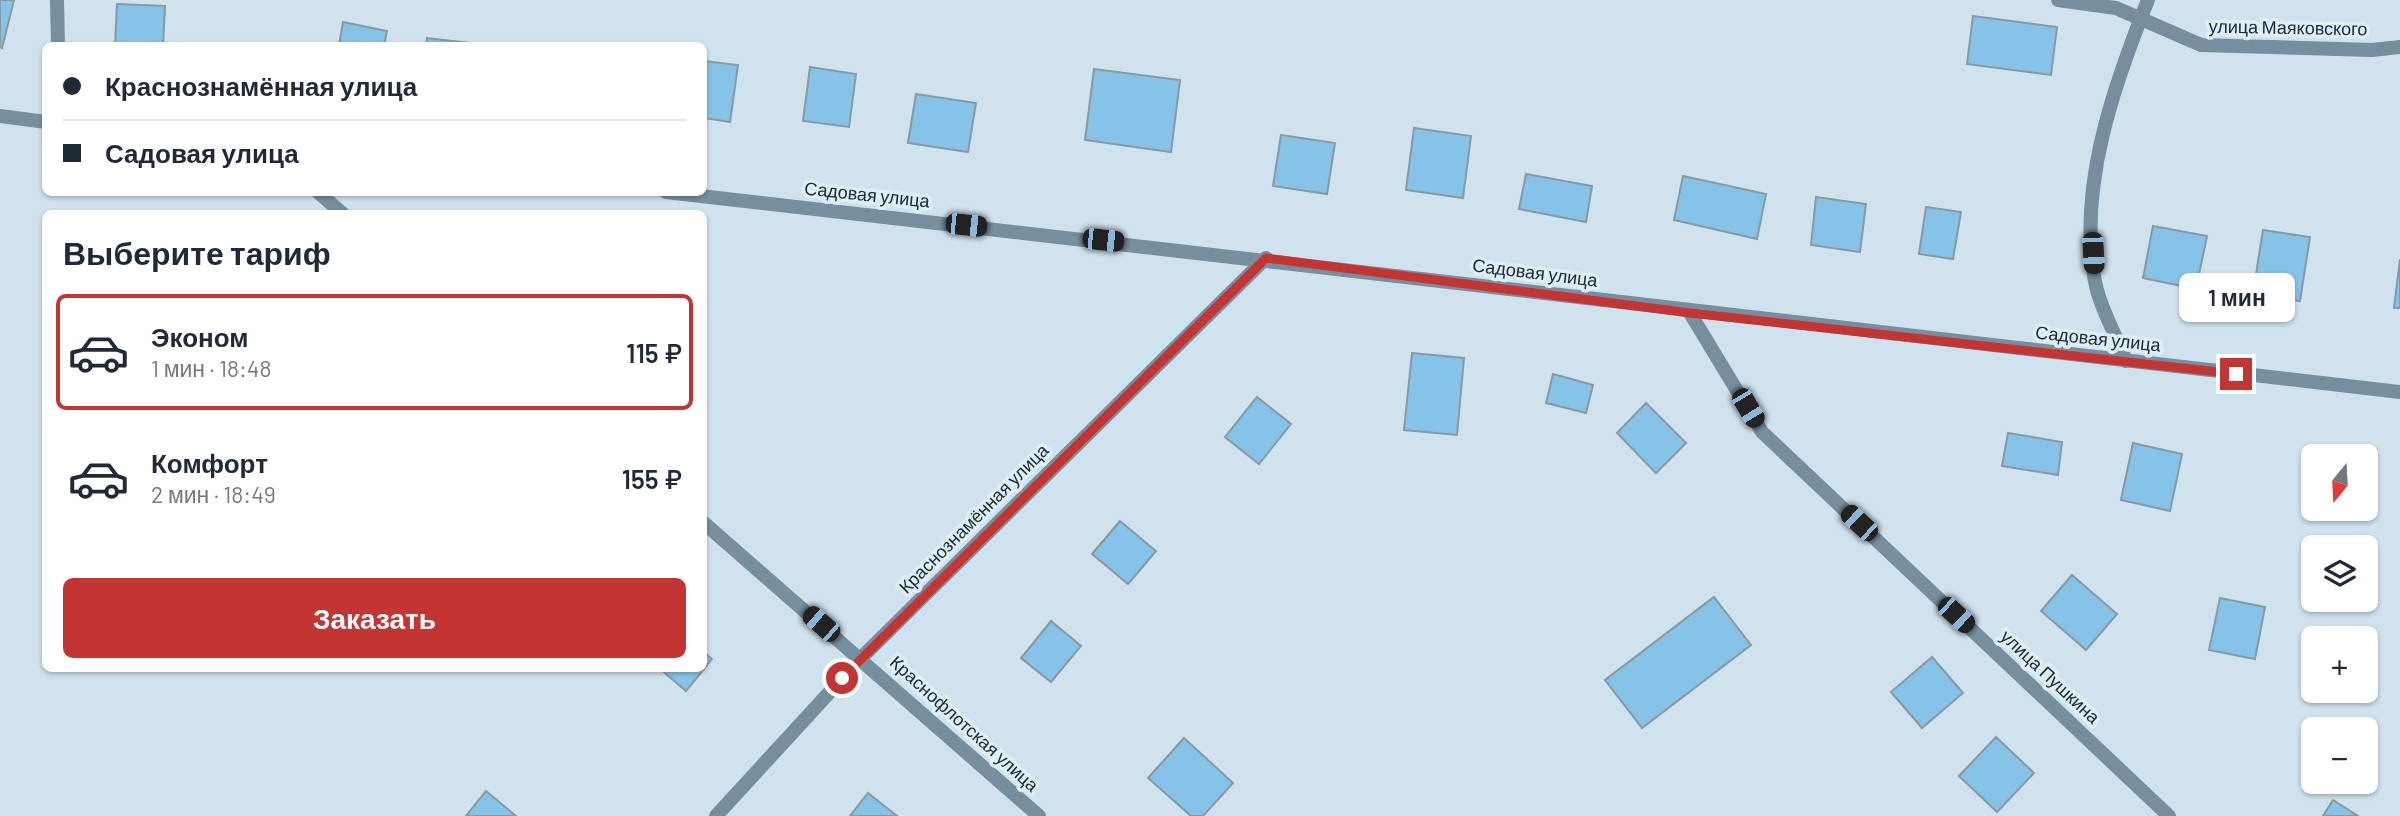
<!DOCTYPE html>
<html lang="ru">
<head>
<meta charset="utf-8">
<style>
	:root { --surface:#fff; --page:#f2f2f3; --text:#1f2937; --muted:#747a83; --line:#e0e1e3; --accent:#c33533 }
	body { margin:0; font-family:Barlow,sans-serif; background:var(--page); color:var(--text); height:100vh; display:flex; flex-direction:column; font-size:26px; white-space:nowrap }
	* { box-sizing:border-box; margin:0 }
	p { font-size:23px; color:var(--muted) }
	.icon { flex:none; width:38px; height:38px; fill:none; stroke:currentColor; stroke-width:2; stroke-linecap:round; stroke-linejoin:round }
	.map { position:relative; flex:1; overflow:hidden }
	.sheet { position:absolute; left:42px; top:210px; width:665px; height:462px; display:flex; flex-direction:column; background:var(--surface); border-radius:10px; box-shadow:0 2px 5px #0004 }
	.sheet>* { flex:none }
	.hud { position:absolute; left:42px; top:42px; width:665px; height:154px; border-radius:10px; box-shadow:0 2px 5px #0004; display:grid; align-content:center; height:154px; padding:0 21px; background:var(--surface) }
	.needle { width:46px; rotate:198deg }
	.buttons { position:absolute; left:2301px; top:444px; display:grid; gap:14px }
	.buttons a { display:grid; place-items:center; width:77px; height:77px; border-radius:10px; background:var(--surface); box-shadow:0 2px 5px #0004; font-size:35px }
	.end { position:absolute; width:32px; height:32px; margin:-16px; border:9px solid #c33533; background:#fff; box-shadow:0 0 0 4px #fff }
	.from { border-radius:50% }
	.bubble { position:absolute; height:49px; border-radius:10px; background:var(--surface); box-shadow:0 2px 5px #0004; font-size:23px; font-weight:600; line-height:49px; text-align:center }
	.car { position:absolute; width:21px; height:42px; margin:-21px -10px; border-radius:9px; box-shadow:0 0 5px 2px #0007; background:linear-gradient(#222 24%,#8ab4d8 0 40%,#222 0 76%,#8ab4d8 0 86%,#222 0) }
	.hud b { display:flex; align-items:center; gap:24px; height:66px; font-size:26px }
	.hud b+b { border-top:2px solid var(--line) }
	.hud i { width:18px; height:18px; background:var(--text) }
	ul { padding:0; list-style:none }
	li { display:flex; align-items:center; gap:21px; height:116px; margin:0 14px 10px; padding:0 7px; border:4px solid transparent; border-radius:10px }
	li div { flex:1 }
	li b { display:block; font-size:26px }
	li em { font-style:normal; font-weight:600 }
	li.selected { border-color:var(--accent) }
	li>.icon { width:63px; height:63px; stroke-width:1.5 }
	h2 { padding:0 21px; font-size:32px; line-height:84px }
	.action { display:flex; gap:14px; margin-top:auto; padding:14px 21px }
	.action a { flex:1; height:80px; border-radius:10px; background:var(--accent); color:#fff; font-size:28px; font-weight:600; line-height:80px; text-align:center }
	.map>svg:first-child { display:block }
	.building { fill:#86c3e8; stroke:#8899a4; stroke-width:2 }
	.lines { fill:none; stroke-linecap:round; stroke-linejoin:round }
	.minor { stroke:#768f9e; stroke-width:14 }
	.tertiary { stroke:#768f9e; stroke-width:14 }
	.route { stroke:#c33533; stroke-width:9 }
	.labels { text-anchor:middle; stroke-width:7; stroke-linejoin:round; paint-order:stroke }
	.street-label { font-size:18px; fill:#23292e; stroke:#ddeffb }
</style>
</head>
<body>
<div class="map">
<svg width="2400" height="816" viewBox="0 0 2400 816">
	<rect width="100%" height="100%" fill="#d0e2ed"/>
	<!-- building -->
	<g class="building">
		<polygon points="0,0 14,0 2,48 0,47"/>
		<polygon points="117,4 165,6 163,46 115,46"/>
		<polygon points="1973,16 2057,27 2051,75 1967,64"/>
		<polygon points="343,22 387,31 384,46 339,46"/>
		<polygon points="427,38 486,45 486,46 426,46"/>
		<polygon points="704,61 738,65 730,122 704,118"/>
		<polygon points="810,67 856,74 849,127 803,121"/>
		<polygon points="1094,69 1180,80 1171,152 1085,140"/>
		<polygon points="916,94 976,103 968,152 908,143"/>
		<polygon points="1414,128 1471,136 1463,198 1406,190"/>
		<polygon points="1281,135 1335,143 1327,194 1273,186"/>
		<polygon points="1526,174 1592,186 1586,222 1519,209"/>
		<polygon points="1683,176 1766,194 1757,239 1674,220"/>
		<polygon points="1816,197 1866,204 1860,252 1811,245"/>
		<polygon points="1926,207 1961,212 1953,259 1919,254"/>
		<polygon points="2153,226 2207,236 2196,289 2143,278"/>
		<polygon points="2263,230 2310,237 2300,301 2253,293"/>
		<polygon points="2400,259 2400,308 2394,308"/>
		<polygon points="1412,353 1464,358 1457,435 1404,430"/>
		<polygon points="1553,374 1593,385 1586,413 1546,403"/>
		<polygon points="1257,397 1291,424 1259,464 1225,437"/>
		<polygon points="1646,403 1686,443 1656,473 1617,433"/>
		<polygon points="2008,433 2062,442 2058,475 2002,466"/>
		<polygon points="2133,443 2182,454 2170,511 2121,500"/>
		<polygon points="1120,521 1156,551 1128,584 1092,554"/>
		<polygon points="2072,575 2117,614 2086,650 2041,611"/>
		<polygon points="1714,597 1751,645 1642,728 1605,680"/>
		<polygon points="2220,598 2265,607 2255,659 2209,650"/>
		<polygon points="1051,621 1081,646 1051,682 1021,658"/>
		<polygon points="704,652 712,659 686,691 659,668 704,668"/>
		<polygon points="1932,657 1963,693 1922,728 1891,692"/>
		<polygon points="1996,737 2034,773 1997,812 1959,776"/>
		<polygon points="1184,738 1233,783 1203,816 1191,816 1148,778"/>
		<polygon points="486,791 516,816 466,816"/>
		<polygon points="868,793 897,816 850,816"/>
		<polygon points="2333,800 2358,816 2323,816"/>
	</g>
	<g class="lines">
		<!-- minor -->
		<g class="minor">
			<polyline points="57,0 58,46"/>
			<polyline points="2058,0 2116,8 2201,45 2372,50 2400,47"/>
			<polyline points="1690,313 1762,432 2169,816"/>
			<path d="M 2126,361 C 2116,335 2098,304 2094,276 C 2079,184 2114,85 2148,0"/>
			<polyline points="716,816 861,658 1266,258"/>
		</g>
		<!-- tertiary -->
		<g class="tertiary">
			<polyline points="0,116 46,122"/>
			<polyline points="318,192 343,214"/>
			<path d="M 666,192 C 1244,256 1822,327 2400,392"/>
			<polyline points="704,523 1039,816"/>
		</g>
	</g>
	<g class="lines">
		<!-- route -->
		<polyline class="route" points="842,678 1266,258 1690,313 2236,374"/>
	</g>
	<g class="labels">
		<!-- street labels -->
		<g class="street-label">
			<text transform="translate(2288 28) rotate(1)" y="6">улица Маяковского</text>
			<text transform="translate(867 195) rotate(6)" y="6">Садовая улица</text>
			<text transform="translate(1535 273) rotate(7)" y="6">Садовая улица</text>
			<text transform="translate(2098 339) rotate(6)" y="6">Садовая улица</text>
			<text transform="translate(974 519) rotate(-45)" y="6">Краснознамённая улица</text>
			<text transform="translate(2050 677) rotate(43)" y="6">улица Пушкина</text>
			<text transform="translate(964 724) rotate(42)" y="6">Краснофлотская улица</text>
		</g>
	</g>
</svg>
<div class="buttons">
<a><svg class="needle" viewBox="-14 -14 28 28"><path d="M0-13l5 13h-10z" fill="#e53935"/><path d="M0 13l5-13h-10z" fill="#747a83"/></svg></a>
<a><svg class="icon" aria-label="layers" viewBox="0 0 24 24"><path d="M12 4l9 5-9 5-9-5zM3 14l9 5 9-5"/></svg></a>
<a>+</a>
<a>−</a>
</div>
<i class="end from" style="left:842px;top:678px"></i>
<i class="end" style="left:2236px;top:374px"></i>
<div class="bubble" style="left:2179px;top:273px;width:116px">1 мин</div>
<i class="car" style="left:966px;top:225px;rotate:96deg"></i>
<i class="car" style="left:1103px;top:240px;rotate:96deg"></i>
<i class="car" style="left:2093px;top:253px;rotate:177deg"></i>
<i class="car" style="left:1748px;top:408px;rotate:149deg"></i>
<i class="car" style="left:1859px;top:523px;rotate:313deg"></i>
<i class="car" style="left:1956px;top:615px;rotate:133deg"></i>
<i class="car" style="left:821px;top:624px;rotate:311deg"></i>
<div class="hud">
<b><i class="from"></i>Краснознамённая улица</b>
<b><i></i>Садовая улица</b>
</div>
<section class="sheet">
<h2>Выберите тариф</h2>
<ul>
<li class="selected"><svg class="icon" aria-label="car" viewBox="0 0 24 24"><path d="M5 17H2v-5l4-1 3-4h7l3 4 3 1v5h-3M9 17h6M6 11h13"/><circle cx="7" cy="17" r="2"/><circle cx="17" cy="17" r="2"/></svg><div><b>Эконом</b><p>1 мин · 18:48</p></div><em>115 ₽</em></li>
<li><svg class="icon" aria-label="car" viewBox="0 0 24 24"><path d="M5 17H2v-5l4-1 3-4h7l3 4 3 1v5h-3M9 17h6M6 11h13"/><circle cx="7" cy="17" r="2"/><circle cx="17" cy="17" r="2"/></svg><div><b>Комфорт</b><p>2 мин · 18:49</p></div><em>155 ₽</em></li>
</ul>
<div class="action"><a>Заказать</a></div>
</section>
</div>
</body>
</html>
